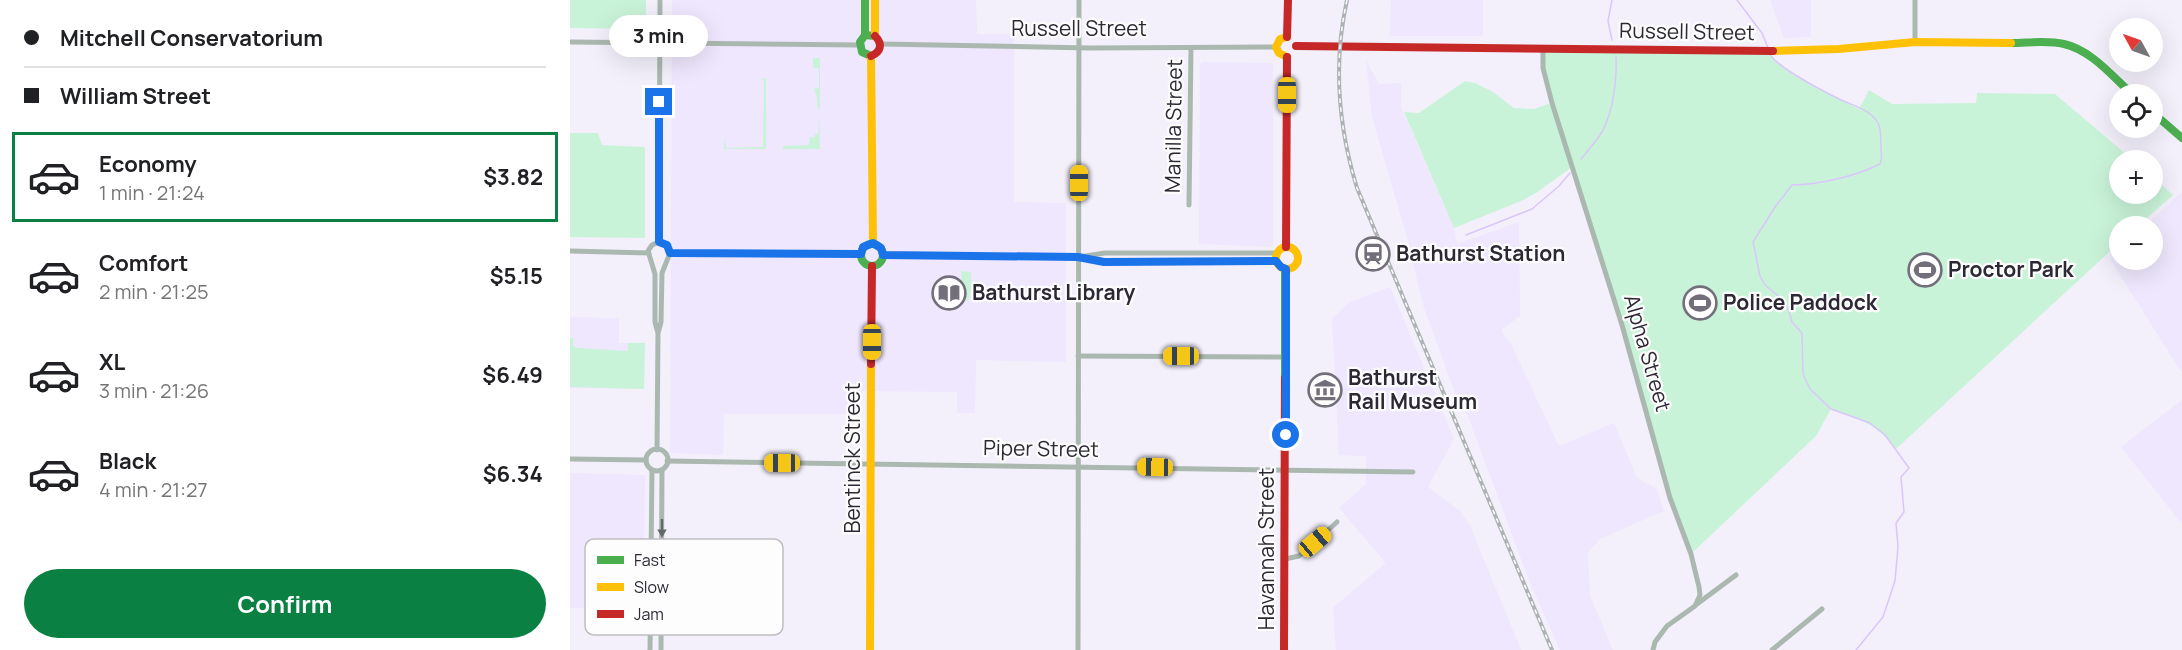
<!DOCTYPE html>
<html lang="en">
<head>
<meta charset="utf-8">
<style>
	:root { --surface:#fff; --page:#f2f2f2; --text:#202124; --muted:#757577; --line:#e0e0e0; --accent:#0b8043 }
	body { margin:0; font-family:Manrope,sans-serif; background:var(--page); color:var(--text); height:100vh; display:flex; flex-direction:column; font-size:22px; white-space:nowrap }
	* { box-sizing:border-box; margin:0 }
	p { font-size:20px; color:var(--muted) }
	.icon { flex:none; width:33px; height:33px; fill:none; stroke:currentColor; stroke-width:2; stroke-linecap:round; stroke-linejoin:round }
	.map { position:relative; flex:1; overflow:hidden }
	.sheet { display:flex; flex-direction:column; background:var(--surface); width:570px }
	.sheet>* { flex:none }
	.banner { display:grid; align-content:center; height:132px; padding:0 24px; background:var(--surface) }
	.needle { width:39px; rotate:310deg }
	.fabs { position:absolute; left:1539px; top:18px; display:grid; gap:12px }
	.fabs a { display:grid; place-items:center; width:54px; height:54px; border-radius:50%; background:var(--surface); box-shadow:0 6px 24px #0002; font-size:30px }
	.end { position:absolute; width:27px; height:27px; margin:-14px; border:8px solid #1a73e8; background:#fff; box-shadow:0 0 0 3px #fff }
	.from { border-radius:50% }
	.bubble { position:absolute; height:42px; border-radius:21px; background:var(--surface); box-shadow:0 6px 24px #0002; font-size:20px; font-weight:700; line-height:42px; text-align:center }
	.car { position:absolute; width:18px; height:36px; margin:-18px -9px; border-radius:8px; box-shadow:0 0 4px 2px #0007; background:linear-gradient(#f5c518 24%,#345 0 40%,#f5c518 0 76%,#345 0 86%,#f5c518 0) }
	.banner b { display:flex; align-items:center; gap:21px; height:57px; font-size:22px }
	.banner b+b { border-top:2px solid var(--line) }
	.banner i { width:15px; height:15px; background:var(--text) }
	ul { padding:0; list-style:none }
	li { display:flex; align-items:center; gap:18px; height:90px; margin:0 12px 9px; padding:0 12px; border:3px solid transparent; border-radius:0px }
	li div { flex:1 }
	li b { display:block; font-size:22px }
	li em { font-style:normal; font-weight:700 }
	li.on { border-color:var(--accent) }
	li>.icon { width:54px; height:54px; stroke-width:1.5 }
	.button { display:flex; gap:12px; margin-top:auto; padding:12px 24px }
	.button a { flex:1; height:69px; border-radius:36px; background:var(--accent); color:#fff; font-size:24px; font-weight:700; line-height:69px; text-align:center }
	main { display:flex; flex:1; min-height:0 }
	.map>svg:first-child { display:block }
	.built { fill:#eee7fd }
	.green { fill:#c9f3d8 }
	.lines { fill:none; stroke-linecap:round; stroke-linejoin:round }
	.stream { stroke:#dac6fb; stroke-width:1.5 }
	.street { stroke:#abb8b0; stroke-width:5 }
	.fast { stroke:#4caf50; stroke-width:8 }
	.slow { stroke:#ffc107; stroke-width:8 }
	.jam { stroke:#c62828; stroke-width:8 }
	.rail-casing { stroke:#adb3b4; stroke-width:4 }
	.rail { stroke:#fdfdfd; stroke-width:1.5; stroke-dasharray:4.5; stroke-linecap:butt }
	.oneway { fill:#65696c }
	.route { stroke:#1a73e8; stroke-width:8 }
	.labels { text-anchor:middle; stroke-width:4.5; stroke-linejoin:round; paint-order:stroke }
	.street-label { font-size:21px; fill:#2c2834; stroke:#fdfdfd }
	.poi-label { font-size:21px; font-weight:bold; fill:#2c2834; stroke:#fdfdfd; text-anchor:start }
	.key { fill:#fdfdfd; stroke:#bebdc1; stroke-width:1.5 }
	.key-label { font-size:16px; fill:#2c2834 }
</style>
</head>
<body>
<main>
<section class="sheet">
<div class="banner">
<b><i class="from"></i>Mitchell Conservatorium</b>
<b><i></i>William Street</b>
</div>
<ul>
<li class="on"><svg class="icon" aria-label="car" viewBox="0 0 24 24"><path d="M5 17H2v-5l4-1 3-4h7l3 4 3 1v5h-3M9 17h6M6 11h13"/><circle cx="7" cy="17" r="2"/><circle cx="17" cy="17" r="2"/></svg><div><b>Economy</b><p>1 min · 21:24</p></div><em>$3.82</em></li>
<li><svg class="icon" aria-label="car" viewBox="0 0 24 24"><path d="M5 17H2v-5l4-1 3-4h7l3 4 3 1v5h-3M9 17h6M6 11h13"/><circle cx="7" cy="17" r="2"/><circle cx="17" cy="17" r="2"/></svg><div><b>Comfort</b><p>2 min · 21:25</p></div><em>$5.15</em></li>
<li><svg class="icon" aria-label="car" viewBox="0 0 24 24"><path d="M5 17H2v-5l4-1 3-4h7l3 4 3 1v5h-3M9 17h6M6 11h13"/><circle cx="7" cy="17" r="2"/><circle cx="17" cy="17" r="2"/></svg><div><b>XL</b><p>3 min · 21:26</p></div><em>$6.49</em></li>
<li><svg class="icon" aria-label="car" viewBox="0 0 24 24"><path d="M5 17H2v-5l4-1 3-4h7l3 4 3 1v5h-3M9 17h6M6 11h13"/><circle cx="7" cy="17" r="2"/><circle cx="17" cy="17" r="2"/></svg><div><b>Black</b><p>4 min · 21:27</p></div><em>$6.34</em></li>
</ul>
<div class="button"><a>Confirm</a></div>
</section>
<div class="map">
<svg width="1612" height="650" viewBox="0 0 1612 650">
	<rect width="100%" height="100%" fill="#f3f0fb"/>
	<!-- built -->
	<g class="built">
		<polygon points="102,0 406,0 407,34 444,34 444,202 496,203 496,362 406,360 405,413 387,413 387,392 288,391 288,414 154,414 153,455 100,453"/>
		<polygon points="821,0 913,0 913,36 820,36"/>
		<polygon points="1200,0 1241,0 1241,37 1214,38"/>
		<polygon points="796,60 809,84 831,83 831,107 884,228 887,244 949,222 950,316 931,330 940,342 989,446 1044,423 1067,478 1087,489 1094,511 1027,540 1028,543 1024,545 1018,553 1020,596 1043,650 990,650 960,583 893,403 889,404 853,305 837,237 802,117"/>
		<polygon points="632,62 703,63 703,247 629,244 630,65"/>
		<polygon points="1612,192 1612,373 1540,259 1549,250 1550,260 1582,260 1582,226 1575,226"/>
		<polygon points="820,287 884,439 858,487 891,512 900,526 951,650 766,650 763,608 816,563 769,508 796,484 796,456 769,455 762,319 780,302"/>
		<polygon points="3,317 49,318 49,343 75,343 74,389 0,388 0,319"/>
		<polygon points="1612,400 1612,524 1551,447"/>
		<polygon points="0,473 75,475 73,619 18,619 18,608 0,608"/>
	</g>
	<!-- green -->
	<g class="green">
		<polygon points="0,0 76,0 76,29 0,28"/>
		<path d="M 973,49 L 1199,52 C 1211,74 1266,96 1289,109 L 1299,90 L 1322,104 L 1406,103 L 1407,93 L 1485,94 L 1563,160 L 1550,160 L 1550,194 L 1582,194 L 1583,177 L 1603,195 L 1568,226 L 1550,226 L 1549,243 L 1326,449 C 1304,421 1292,422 1261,409 L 1246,436 L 1121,554 L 1100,498 L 1070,386 L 1002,167 L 966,193 L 951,201 L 884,228 L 834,112 L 849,113 L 895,81 L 905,83 L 923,92 L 944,108 L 964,109 L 981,103 L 975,79 Z"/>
		<polygon points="243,58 250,58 250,109 248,109 247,97 244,89 249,88 249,68 243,68"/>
		<polygon points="196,78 196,149 154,149 155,137 156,148 193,147 194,80 190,79"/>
		<polygon points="249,114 250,149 213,149 213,146 239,145 240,137 245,137 245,134 248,134"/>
		<polygon points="0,133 28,133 32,145 75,147 75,238 0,237"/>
		<polygon points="391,271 401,272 401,292 398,301 396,301 396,292 393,292"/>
		<polygon points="0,338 3,338 3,346 7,348 58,351 58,343 75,343 74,389 0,387"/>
	</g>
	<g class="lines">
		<!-- stream -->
		<g class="stream">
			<polyline points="1042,0 1038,21 1042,40"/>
			<polyline points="1167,0 1192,33 1198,48"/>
			<path d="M 1199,53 C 1207,67 1249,89 1265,97 C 1278,104 1301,109 1308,123 C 1312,131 1310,139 1311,146 C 1311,154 1313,157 1310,164 C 1287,176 1247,185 1222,185 L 1205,207 L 1183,242 L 1190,276 L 1195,285 L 1212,299 L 1218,308 L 1222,322 L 1232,333 L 1233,374 L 1240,389 L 1261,409 L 1300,423 L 1315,435 L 1339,468 L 1331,477 L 1334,512 L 1326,523 L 1328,547 L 1325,581 L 1313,617 L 1286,650"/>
			<path d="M 1011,159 C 1018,150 1026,142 1032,132 C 1043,112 1047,80 1046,57"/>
			<polyline points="896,235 962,209 989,186 1000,173"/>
		</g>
		<!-- street -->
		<g class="street">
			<polyline points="0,42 289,45"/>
			<polyline points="1345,42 1345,0"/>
			<polyline points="311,44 520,48 706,47"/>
			<polyline points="973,49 973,68 982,103 1052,325 1100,498 1121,554 1129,587 1130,595 1125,606 1097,626 1085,642 1083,650"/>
			<polyline points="619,205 621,48"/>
			<polyline points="89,242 90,0"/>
			<polyline points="0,251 79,253"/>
			<polyline points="100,253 291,254"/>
			<polyline points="313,255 509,257 535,253 707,253"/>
			<polyline points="513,258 534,262 706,261"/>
			<polyline points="508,356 716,357"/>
			<circle cx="87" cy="460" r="11"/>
			<polyline points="87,450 88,333 85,322 85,274 78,251 82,245 89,242 97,245 100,253 92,273 91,322 88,333"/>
			<polyline points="0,459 76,460"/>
			<polyline points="97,461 843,472"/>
			<polyline points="715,559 729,556 767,522"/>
			<polyline points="1127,604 1166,575"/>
			<polyline points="80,650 82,470"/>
			<polyline points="91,650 92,470"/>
			<polyline points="508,650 509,0"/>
			<polyline points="1202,650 1252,609"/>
		</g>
		<!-- fast -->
		<g class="fast">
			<polyline points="295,0 295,35"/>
			<path d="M 1441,43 C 1458,43 1477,40 1494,44 C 1521,50 1542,76 1562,94"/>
			<polyline points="301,56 292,52 290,42 295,35 305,36"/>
			<polyline points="1582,112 1612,138"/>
			<circle cx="302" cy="255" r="11"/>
			<polyline points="715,378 715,269"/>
		</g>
		<!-- slow -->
		<g class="slow">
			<polyline points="305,0 305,36"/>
			<polyline points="717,37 710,39 706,47 709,53 717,57"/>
			<polyline points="1203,51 1269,49 1345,42 1441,43"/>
			<polyline points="301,56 303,243"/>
			<circle cx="717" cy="258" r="11"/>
			<polyline points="300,650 301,364"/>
		</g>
		<!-- jam -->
		<g class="jam">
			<polyline points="717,37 718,0"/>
			<polyline points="726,46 1203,51"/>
			<path d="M 301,56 C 311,52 313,44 305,36"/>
			<polyline points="716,247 717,57"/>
			<polyline points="301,364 302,266"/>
			<polyline points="714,650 715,378"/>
		</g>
		<defs>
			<path id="rail" d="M 777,0 C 763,63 768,126 787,188 L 982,650"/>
		</defs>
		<!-- rail casing -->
		<use href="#rail" class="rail-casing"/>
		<!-- rail -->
		<use href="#rail" class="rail"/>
	</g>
	<!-- one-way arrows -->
	<defs><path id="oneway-solid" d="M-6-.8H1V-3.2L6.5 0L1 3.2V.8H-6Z" transform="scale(1.5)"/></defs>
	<use class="oneway" href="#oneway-solid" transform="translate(92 528) rotate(90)"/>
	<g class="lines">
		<!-- route -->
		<polyline class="route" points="89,102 89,242 97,245 100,253 291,254 293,247 303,243 311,248 313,255 508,257 534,262 706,261 711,267 716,269 716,435"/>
	</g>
	<!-- icons -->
	<defs>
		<symbol id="station-ring" viewBox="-11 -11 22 22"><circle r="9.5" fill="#fdfdfd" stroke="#726e7a" stroke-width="1.5"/><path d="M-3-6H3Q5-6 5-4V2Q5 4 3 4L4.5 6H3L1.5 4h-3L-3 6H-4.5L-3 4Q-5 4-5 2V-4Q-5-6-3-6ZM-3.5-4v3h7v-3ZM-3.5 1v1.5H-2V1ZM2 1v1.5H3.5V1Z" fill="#726e7a"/></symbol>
		<symbol id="stadium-ring" viewBox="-11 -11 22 22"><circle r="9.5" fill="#fdfdfd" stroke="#726e7a" stroke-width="1.5"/><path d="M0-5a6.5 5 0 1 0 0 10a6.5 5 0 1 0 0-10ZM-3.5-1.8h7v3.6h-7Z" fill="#726e7a"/></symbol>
		<symbol id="library-ring" viewBox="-11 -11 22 22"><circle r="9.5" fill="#fdfdfd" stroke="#726e7a" stroke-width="1.5"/><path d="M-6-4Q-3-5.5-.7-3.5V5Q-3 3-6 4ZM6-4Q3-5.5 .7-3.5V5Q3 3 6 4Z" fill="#726e7a"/></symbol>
		<symbol id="museum-ring" viewBox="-11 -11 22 22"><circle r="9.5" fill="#fdfdfd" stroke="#726e7a" stroke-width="1.5"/><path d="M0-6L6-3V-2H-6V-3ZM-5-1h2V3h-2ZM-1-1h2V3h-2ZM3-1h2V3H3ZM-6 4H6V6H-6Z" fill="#726e7a"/></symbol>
	</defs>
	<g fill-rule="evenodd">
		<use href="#station-ring" x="784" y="235" width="38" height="38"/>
		<use href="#stadium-ring" x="1336" y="251" width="38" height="38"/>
		<use href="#library-ring" x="360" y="274" width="38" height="38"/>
		<use href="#stadium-ring" x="1111" y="284" width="38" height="38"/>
		<use href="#museum-ring" x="736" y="371" width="38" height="38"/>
	</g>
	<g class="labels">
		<!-- street labels -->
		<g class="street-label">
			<text x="509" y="36">Russell Street</text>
			<text transform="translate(1117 32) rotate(1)" y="7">Russell Street</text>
			<text transform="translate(604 126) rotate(-89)" y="7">Manilla Street</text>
			<text transform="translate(1077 353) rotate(74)" y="7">Alpha Street</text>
			<text transform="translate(471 449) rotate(1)" y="7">Piper Street</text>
			<text transform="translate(283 458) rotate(-90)" y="7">Bentinck Street</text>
			<text transform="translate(697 549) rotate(-90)" y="7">Havannah Street</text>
		</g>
		<!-- poi labels -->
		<g class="poi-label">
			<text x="826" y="261">Bathurst Station</text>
			<text x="1378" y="277">Proctor Park</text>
			<text x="402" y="300">Bathurst Library</text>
			<text x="1153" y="310">Police Paddock</text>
			<text x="778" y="385">Bathurst<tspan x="778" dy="24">Rail Museum</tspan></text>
		</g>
	</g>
	<!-- legend -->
	<rect x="15" y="539" width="198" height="96" rx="9" class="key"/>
	<rect x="27" y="556" width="27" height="8" fill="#4caf50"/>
	<rect x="27" y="583" width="27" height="8" fill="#ffc107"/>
	<rect x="27" y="610" width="27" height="8" fill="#c62828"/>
	<g class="key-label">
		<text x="64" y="566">Fast</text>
		<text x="64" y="593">Slow</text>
		<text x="64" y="620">Jam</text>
	</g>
</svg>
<div class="fabs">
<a><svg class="needle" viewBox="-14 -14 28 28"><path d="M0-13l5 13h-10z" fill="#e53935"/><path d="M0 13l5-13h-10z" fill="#757577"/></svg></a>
<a><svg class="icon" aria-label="locate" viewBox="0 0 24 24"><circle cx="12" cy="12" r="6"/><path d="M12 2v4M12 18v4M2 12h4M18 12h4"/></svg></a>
<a>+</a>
<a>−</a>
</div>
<i class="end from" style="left:716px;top:435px"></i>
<i class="end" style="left:89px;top:102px"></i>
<div class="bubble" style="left:39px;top:15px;width:99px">3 min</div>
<i class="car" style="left:717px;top:95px;rotate:180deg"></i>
<i class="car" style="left:509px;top:183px;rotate:0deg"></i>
<i class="car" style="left:302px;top:342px;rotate:180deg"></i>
<i class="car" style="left:611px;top:356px;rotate:270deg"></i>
<i class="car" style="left:212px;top:463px;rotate:270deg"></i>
<i class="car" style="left:585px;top:467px;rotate:271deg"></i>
<i class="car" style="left:745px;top:542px;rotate:50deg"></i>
</div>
</main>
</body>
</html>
